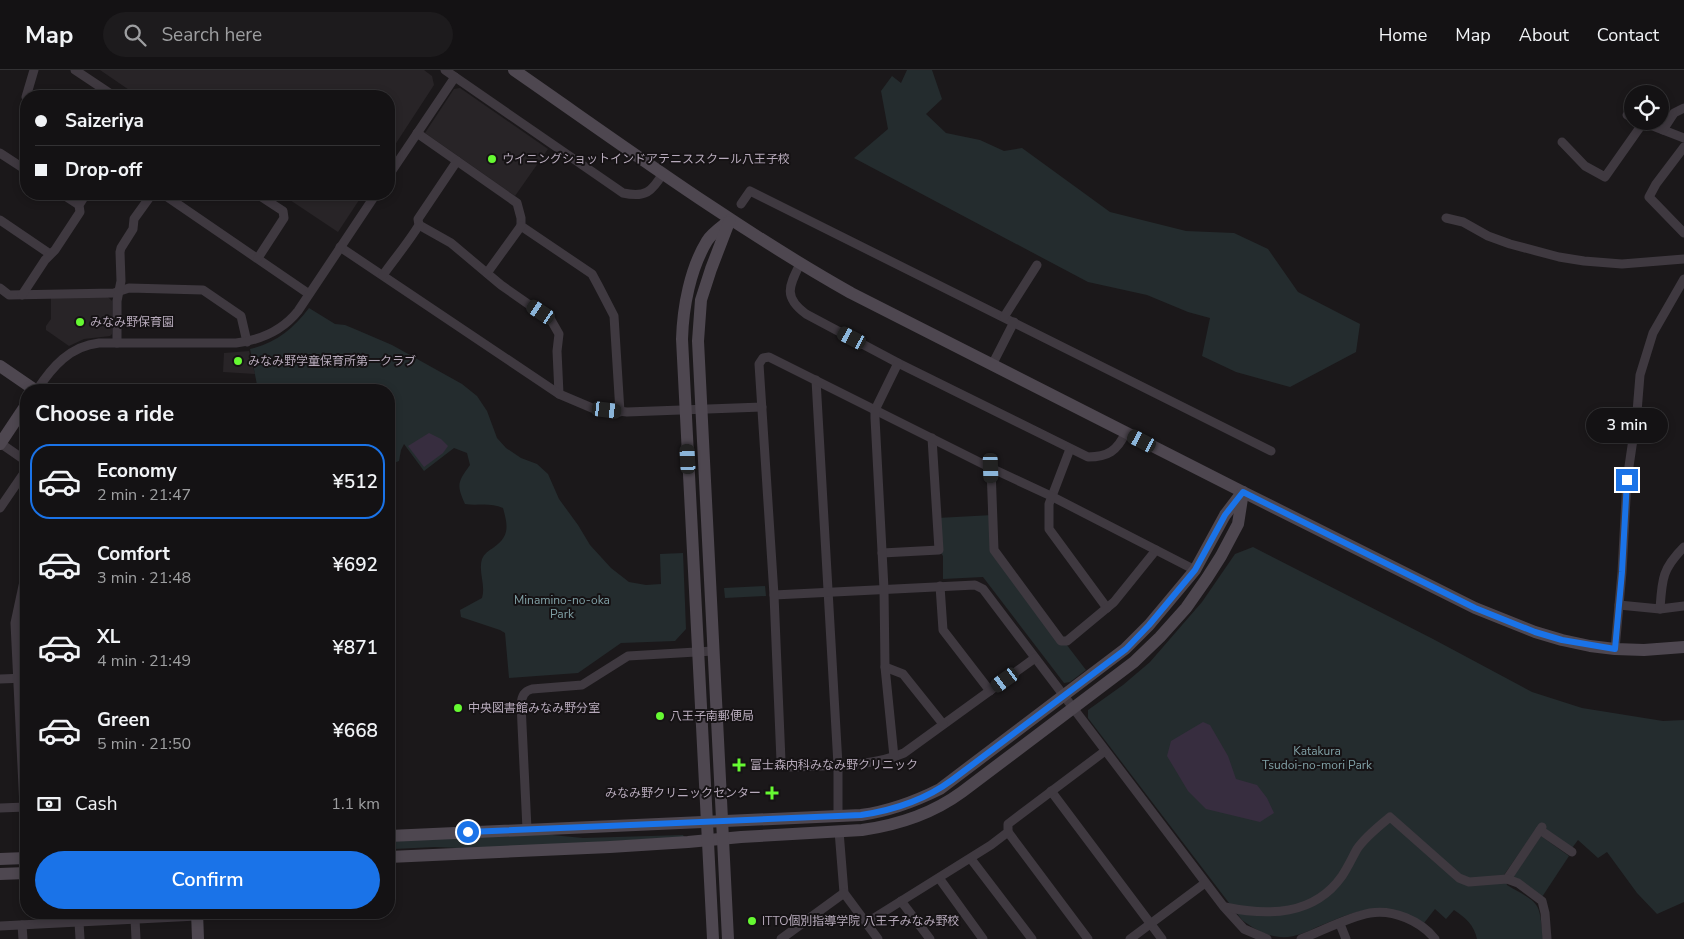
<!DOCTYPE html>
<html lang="en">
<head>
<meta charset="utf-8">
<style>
	:root { --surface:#141214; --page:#1d1b1d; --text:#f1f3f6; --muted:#9d9ea0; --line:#333234; --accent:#1a73e8 }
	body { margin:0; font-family:"Nunito Sans","Noto Sans JP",sans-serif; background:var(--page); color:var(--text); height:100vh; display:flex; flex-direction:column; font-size:19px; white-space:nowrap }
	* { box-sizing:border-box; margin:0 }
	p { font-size:16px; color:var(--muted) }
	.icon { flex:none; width:28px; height:28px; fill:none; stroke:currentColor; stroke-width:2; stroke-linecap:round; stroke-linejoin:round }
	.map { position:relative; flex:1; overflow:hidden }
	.sheet { position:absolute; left:20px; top:314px; width:375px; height:535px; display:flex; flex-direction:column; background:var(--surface); border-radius:20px; box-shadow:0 2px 8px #0003,0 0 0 1px var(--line) }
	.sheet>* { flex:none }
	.banner { position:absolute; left:20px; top:20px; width:375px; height:110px; border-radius:20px; box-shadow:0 2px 8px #0003,0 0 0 1px var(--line); display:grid; align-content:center; height:110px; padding:0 15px; background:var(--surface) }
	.buttons { position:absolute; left:1624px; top:15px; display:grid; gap:10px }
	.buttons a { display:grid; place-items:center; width:45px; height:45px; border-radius:50%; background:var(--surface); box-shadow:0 2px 8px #0003,0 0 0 1px var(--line); font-size:25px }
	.end { position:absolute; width:22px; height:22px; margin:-11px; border:6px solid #1a73e8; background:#fff; box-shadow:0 0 0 2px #fff }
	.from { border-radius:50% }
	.bubble { position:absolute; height:35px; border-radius:18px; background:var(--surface); box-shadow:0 2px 8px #0003,0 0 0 1px var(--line); font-size:16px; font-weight:600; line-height:35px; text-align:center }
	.car { position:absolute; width:15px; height:30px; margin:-15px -8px; border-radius:6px; box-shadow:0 0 4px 1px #0007; background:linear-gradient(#222 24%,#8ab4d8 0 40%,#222 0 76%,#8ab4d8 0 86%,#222 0) }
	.banner b { display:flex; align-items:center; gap:18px; height:48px; font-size:19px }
	.banner b+b { border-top:1px solid var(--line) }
	.banner i { width:12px; height:12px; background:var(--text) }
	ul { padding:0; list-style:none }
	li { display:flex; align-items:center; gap:15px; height:75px; margin:0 10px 8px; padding:0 5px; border:2px solid transparent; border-radius:20px }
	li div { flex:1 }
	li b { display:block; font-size:19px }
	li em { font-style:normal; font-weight:600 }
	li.current { border-color:var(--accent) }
	li>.icon { width:45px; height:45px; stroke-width:1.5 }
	h2 { padding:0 15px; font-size:22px; line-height:60px }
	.pay { display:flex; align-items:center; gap:12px; height:55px; padding:0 15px; font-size:19px }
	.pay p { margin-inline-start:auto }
	.action { display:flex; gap:10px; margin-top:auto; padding:10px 15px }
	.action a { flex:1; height:58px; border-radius:30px; background:var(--accent); color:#fff; font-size:20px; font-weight:600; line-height:58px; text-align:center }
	header { display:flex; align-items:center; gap:30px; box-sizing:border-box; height:70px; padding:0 25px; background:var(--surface); border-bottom:1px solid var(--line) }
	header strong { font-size:24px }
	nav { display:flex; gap:28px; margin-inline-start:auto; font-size:18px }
	.search { width:350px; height:45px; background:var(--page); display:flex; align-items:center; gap:12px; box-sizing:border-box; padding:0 18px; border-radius:28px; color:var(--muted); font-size:19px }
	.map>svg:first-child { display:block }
	.built { fill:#282427 }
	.green { fill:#242c2e }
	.water { fill:#372d3f }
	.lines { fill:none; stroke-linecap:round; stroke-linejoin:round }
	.street { stroke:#3f3940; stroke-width:9 }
	.secondary { stroke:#4e4750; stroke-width:12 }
	.route { stroke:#1a73e8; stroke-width:6 }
	.poi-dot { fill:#66f932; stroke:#161315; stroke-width:2 }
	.labels { text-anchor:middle; stroke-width:4; stroke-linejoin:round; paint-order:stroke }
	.poi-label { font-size:12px; fill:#b7aabb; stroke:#161315; text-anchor:start }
	.park-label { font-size:12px; fill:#81a1a6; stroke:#161315 }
</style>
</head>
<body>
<header>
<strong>Map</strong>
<div class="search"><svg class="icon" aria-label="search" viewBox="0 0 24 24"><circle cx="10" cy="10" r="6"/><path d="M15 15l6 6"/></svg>Search here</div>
<nav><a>Home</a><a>Map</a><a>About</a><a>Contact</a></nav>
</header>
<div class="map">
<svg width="1684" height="869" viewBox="0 0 1684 869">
	<rect width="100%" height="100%" fill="#1b181a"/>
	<!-- built -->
	<g class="built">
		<polygon points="100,0 424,0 432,6 434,15 389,84 389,26 138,26"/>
		<polygon points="460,18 548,79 515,126 425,63 454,19"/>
		<polygon points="281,124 363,124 338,162"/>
		<polygon points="51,227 108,227 112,231 112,264 110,266 84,269 69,276 46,260 46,256 51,249"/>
		<polygon points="249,281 255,304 223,302 224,283"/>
	</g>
	<!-- green -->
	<g class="green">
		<polygon points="907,0 932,0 942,29 926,44 946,63 980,70 1004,81 1022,78 1110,142 1186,161 1234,163 1268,179 1298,222 1360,254 1356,282 1290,317 1236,302 1202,286 1210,248 1188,242 1147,225 1088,212 854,88 888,59 881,21 892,6 901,13"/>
		<path d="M 309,238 L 335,254 L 345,255 L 357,260 L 392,275 L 462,314 L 477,326 L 487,341 L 497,368 L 506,378 L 521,388 L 537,394 L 548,404 L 559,429 L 578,455 L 590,475 L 611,498 L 629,512 L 646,515 L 661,514 L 660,484 L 683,483 L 686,559 L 675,571 L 621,573 L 578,603 L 509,608 L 505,563 L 500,560 L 461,547 L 460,540 L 482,528 C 486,515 478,502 482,489 C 484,484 488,481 493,478 C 510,466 508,456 503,438 C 490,432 478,436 465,434 C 456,414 458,412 470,395 L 467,383 L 454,378 L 424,401 L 404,374 L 401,380 L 399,391 L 389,395 L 389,320 L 258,320 L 250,279 C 276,273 293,259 309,238 Z"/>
		<polygon points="993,445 994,480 1086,600 1070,612 1064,613 983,507 943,509 943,486 939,480 937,448"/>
		<path d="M 1253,477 L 1433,569 L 1532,622 L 1582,638 L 1663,651 L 1684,650 L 1684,832 L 1657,844 L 1637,823 L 1607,782 L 1598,788 L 1578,770 L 1572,778 L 1539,755 L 1504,805 L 1507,815 C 1541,835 1539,830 1543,869 L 1477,869 C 1474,855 1466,848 1454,840 L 1446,849 L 1435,839 L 1424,853 C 1382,828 1358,840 1317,857 C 1305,863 1294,868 1280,867 C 1265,866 1253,858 1242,850 L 1088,648 L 1088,640 L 1123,615 L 1150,592 L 1202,532 L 1235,484 Z"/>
		<polygon points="765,516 766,526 725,528 724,518"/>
		<polygon points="542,764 583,768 683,765 684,767 479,779 435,777 394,779 394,771"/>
		<polygon points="1541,766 1569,786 1542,827 1513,807"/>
	</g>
	<!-- water -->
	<g class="water">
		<polygon points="429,363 441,369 448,376 443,383 424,397 408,376"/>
		<polygon points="1203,652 1210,655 1228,686 1236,709 1257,715 1267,728 1274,743 1260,752 1206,739 1188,721 1167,686 1171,671"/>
	</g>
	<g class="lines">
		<!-- street -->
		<g class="street">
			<polyline points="75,0 114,26"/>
			<path d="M 455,7 L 623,123 C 645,128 652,122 663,103"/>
			<polyline points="26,27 34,0"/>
			<polyline points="1627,45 1632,48"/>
			<polyline points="1640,51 1684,68"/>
			<polyline points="1663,60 1674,43 1684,38"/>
			<polyline points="417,63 517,133 521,148 521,156 592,204 599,217 614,246 620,342"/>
			<polyline points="1562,72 1585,96 1605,107 1643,53"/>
			<polyline points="1684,77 1656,114 1649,127 1684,163"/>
			<polyline points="0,83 26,100"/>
			<polyline points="389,105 455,7 445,0"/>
			<polyline points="62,124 79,135"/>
			<polyline points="163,124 309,224"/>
			<polyline points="257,124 283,141 284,148 258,188"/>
			<polyline points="741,134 750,121 1271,381"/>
			<polyline points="1446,148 1463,152 1488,166 1510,174 1559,187 1584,191 1622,194 1684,189"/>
			<polyline points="0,150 50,184"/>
			<polyline points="419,155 451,173 501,215 551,250 559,264 557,281 559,324"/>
			<polyline points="340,177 559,324 592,338 627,342 762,337"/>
			<path d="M 800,194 C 789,216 783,227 806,244 L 898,293 L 1088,387 C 1108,387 1117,381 1126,362"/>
			<polyline points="487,203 521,156"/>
			<path d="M 383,205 C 395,188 408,173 419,155 L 418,149 L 457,91"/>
			<polyline points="0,218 9,225 114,223 129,218 203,220 241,246 247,272"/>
			<polyline points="22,225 45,190 55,180 80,142 79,135 86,124"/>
			<polyline points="1004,247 1037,195"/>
			<polyline points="117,273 117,231 121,211 120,182 121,178 133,159 134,149 152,124"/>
			<polyline points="992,295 1014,252"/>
			<polyline points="816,310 838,695 838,746"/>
			<path d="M 37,320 C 52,297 70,276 99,273 L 236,273 C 261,270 282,261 298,241 L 376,124"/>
			<polyline points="0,373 26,391"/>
			<polyline points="1070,379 1049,434 1049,459 1107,538"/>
			<polyline points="991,398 994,480 1061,571 1067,571 1114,532 1156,480"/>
			<polyline points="0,438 26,400"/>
			<polyline points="882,483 939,480 932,368"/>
			<polyline points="940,516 943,560 990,621"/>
			<polyline points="774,525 975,515 983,519 1224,837 1244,859 1267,869"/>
			<polyline points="1619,535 1660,539 1684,536"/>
			<path d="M 1660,539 C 1662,509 1662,499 1684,477"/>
			<polyline points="1615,579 1622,502 1627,410 1637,342 1640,305 1653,263 1684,209"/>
			<path d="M 1035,588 L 904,683 C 869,698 827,695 790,697 L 785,696 L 781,691 L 774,525 L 759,294 L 763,288 L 769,287 L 991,398 L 1051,426 L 1195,500"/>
			<polyline points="885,597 903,604 943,654"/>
			<polyline points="0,609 26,608"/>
			<polyline points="894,687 885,597 884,519 875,348 875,340 898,293"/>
			<polyline points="1051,721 1162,869"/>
			<polyline points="24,737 15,553 26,502"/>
			<polyline points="0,738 26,737"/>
			<path d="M 527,759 L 521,634 C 522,626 524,621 532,619 L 582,615 L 628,586 L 713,581"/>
			<polyline points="1540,760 1572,782"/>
			<polyline points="839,761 844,823 878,869"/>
			<polyline points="1008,762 1088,869"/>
			<polyline points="971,789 1032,869"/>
			<polyline points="939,808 983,869"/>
			<polyline points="1507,809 1542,757"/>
			<polyline points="901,831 930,869"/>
			<path d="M 1225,837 C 1268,846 1314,846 1342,806 C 1348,797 1352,788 1357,779 C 1365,767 1379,756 1390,747 L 1459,808 L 1469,812 L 1507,809 L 1518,813 L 1542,831 L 1545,843 L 1547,869"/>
			<polyline points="135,849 136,869"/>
			<polyline points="79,852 80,869"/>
			<polyline points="866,853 991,775 1008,762 1008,754 1105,681"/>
			<polyline points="1340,854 1346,869"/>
			<polyline points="22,855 23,869"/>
			<polyline points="0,856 197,846"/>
			<polyline points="781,869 844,823"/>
			<polyline points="1130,869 1205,813"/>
			<path d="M 1301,869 C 1322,861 1348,847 1370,843 C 1393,839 1421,851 1435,869"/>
		</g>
		<!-- secondary -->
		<g class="secondary">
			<path d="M 514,0 C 625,77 734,157 851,223 L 1243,422 L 1475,538 L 1535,562 L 1562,570 L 1590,576 L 1615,579 L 1644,580 L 1684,577"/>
			<polyline points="0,296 35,320"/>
			<polyline points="0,374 26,335"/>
			<path d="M 389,766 L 861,745 C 890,741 914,732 940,719 L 1125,579 L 1149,555 L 1195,500 L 1225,445 L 1241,424"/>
			<path d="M 389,787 L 610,777 L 688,772 L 741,767 L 862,760 C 898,755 932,744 962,722 L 1134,592 L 1160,567 L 1186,538 L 1207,508 L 1221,486 L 1238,454 L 1243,422"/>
			<polyline points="0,789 26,788"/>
			<polyline points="0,804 26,803"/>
			<polyline points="197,842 198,869"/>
			<path d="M 713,869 L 682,269 C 683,237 690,199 707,171 C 712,163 723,156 730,150"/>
			<polyline points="728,869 698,271 701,230 711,199 729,152"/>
		</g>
	</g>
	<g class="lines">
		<!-- route -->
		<path class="route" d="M 468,762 L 861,745 C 895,740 925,730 952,710 L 1126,579 L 1149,555 L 1195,500 L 1225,445 L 1243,422 L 1475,538 L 1535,562 L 1562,570 L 1615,579 L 1622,502 L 1627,410"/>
	</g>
	<!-- markers -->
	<g class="poi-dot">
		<circle cx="492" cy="89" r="5"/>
		<circle cx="80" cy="252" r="5"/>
		<circle cx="238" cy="291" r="5"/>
		<circle cx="458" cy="638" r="5"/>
		<circle cx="660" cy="646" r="5"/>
		<path d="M736.5 687.5h5v5h5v5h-5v5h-5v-5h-5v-5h5z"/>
		<path d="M769.5 715.5h5v5h5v5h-5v5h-5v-5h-5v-5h5z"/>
		<circle cx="752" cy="851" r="5"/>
	</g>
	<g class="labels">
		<!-- poi labels -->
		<g class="poi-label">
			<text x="502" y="93">ウイニングショットインドアテニススクール八王子校</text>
			<text x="90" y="256">みなみ野保育園</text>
			<text x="248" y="295">みなみ野学童保育所第一クラブ</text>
			<text x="468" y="642">中央図書館みなみ野分室</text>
			<text x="670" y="650">八王子南郵便局</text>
			<text x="750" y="699">富士森内科みなみ野クリニック</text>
			<text x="761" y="727" text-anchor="end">みなみ野クリニックセンター</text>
			<text x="762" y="855">ITTO個別指導学院 八王子みなみ野校</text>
		</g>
		<!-- park labels -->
		<g class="park-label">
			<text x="562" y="534">Minamino-no-oka<tspan x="562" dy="14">Park</tspan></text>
			<text x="1317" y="685">Katakura<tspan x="1317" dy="14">Tsudoi-no-mori Park</tspan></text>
		</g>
	</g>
</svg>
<div class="buttons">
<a><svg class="icon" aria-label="locate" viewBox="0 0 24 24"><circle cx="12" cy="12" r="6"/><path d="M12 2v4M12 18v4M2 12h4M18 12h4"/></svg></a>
</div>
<i class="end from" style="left:468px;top:762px"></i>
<i class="end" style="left:1627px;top:410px"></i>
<div class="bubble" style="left:1586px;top:338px;width:82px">3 min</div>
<i class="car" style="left:541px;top:242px;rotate:304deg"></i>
<i class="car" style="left:852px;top:268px;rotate:298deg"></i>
<i class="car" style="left:607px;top:340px;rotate:97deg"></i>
<i class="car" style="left:1142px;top:371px;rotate:297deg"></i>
<i class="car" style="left:688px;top:389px;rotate:357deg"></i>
<i class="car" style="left:991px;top:398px;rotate:178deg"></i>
<i class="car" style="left:1005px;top:610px;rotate:234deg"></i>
<div class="banner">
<b><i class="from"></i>Saizeriya</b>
<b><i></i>Drop-off</b>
</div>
<section class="sheet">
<h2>Choose a ride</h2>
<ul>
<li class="current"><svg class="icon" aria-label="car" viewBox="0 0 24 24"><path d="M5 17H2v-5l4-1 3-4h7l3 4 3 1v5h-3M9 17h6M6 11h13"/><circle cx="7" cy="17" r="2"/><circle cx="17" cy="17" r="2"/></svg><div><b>Economy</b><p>2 min · 21:47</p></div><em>¥512</em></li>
<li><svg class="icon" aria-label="car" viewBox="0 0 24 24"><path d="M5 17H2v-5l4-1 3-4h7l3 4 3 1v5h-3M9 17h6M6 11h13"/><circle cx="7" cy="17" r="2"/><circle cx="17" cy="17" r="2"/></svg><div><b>Comfort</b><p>3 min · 21:48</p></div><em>¥692</em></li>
<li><svg class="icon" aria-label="car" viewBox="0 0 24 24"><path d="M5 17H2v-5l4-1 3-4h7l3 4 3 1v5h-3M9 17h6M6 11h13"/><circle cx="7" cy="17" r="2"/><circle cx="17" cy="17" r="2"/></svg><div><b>XL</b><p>4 min · 21:49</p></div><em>¥871</em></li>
<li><svg class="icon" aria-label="car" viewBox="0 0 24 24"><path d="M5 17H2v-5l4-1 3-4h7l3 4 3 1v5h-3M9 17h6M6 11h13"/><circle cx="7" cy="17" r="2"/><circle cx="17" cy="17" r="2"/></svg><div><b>Green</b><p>5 min · 21:50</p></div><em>¥668</em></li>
</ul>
<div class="pay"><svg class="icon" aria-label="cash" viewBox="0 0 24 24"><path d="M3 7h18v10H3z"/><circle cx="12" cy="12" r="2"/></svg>Cash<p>1.1 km</p></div>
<div class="action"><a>Confirm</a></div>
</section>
</div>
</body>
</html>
